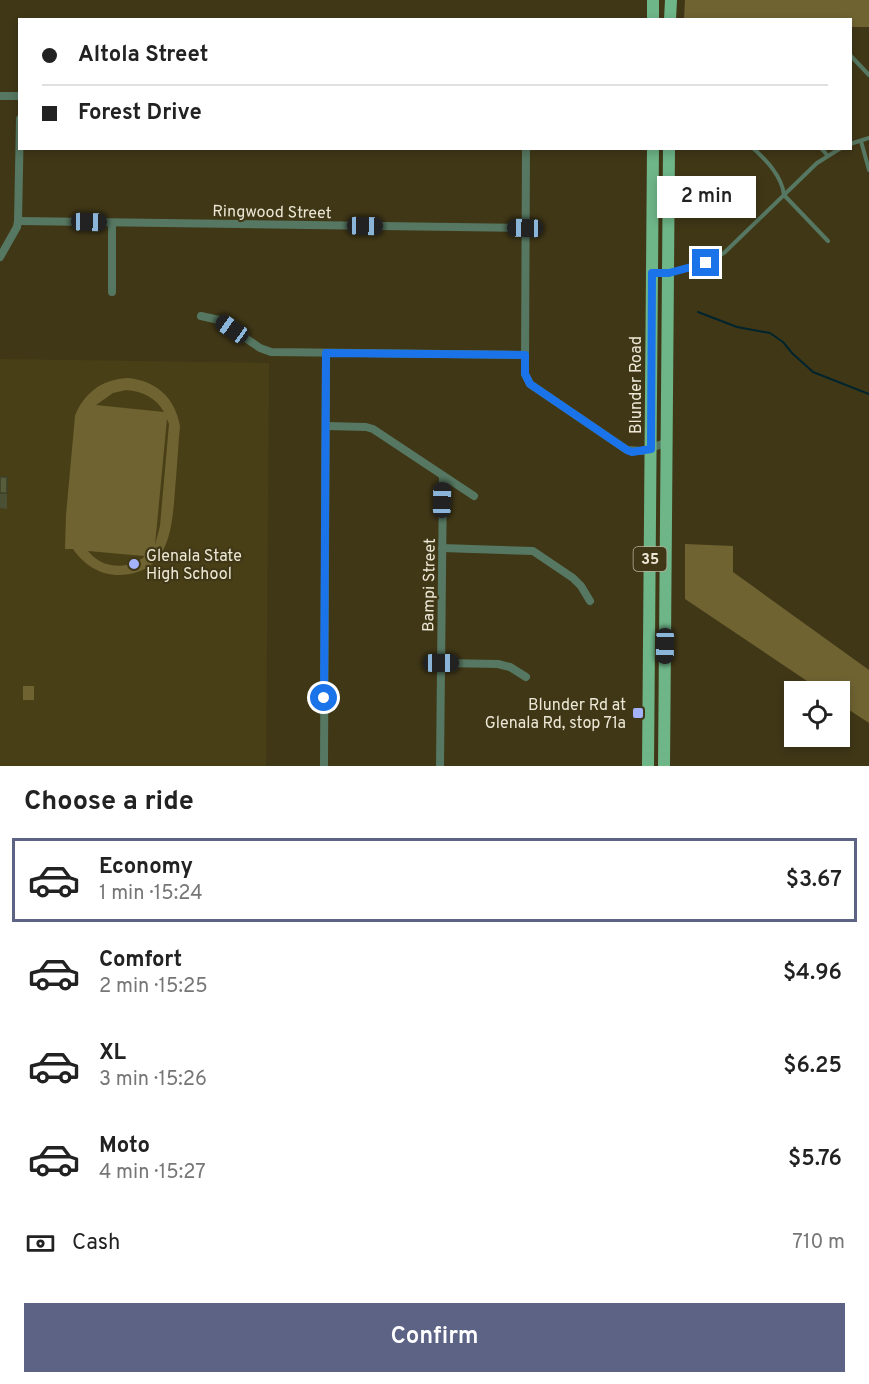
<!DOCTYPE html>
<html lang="en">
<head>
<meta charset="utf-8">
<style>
	:root { --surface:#fff; --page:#f2f2f2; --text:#222; --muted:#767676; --line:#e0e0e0; --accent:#5c6384 }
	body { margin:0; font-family:Overpass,sans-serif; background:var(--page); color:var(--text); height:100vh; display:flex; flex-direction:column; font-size:22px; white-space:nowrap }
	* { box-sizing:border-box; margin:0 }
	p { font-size:20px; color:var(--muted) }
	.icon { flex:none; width:33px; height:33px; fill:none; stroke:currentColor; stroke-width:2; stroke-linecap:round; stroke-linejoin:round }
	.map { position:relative; height:766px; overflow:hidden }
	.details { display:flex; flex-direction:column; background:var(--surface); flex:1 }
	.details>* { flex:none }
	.guide { position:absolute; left:18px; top:18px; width:834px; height:132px; border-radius:0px; box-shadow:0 3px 9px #0003; display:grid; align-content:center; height:132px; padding:0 24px; background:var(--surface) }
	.tools { position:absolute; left:784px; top:681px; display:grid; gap:12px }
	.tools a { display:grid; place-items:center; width:66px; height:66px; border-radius:0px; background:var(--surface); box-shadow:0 3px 9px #0003; font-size:30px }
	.end { position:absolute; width:27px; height:27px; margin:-14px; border:8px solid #1a73e8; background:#fff; box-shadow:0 0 0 3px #fff }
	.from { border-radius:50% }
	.bubble { position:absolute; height:42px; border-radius:0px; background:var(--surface); box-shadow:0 3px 9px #0003; font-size:20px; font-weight:600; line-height:42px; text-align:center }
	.car { position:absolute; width:18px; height:36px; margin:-18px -9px; border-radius:8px; box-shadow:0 0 4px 2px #0007; background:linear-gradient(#222 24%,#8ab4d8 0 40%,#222 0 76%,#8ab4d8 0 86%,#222 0) }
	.guide b { display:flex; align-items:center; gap:21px; height:57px; font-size:22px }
	.guide b+b { border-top:2px solid var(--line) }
	.guide i { width:15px; height:15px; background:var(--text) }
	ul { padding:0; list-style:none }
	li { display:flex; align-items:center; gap:18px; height:84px; margin:0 12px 9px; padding:0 12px; border:3px solid transparent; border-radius:0px }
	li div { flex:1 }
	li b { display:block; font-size:22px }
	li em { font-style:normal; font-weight:600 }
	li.current { border-color:var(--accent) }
	li>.icon { width:54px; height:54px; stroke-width:1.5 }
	h2 { padding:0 24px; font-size:27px; line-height:72px }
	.pay { display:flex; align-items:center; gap:15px; height:66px; padding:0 24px; font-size:22px }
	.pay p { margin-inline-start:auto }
	.button { display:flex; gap:12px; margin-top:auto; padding:12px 24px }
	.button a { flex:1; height:69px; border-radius:0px; background:var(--accent); color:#fff; font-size:24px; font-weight:600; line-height:69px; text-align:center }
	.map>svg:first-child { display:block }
	.built { fill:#493f16 }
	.green { fill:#6f6332; fill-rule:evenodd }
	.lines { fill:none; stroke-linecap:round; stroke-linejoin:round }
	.stream { stroke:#00242d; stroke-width:2 }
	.lane { stroke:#567761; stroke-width:4 }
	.street { stroke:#567761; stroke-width:8 }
	.primary { stroke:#6eb588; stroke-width:12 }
	.wall { fill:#4b4f33 }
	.building { fill:#575c3b; stroke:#3d4029; stroke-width:1.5 }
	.route { stroke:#1a73e8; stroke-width:8 }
	.poi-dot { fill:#a4b2fc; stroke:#403717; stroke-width:2 }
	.labels { text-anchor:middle; stroke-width:4.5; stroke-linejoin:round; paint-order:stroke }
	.shield { fill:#403717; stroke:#b9b39d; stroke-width:1.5 }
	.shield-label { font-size:15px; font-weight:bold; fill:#ede8d6 }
	.street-label { font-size:16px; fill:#ede8d6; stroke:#403717 }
	.poi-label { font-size:16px; fill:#ede8d6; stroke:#403717; text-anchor:start }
</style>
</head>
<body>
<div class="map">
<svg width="869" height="766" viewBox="0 0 869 766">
	<rect width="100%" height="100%" fill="#403717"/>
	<!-- built -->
	<polygon class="built" points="0,359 269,363 266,766 0,766"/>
	<!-- green -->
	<g class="green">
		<polygon points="685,0 869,0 869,27 851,27 850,20 684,19"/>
		<path d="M 127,378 C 155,380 175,397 180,426 C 178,447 177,468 175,490 C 172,528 170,574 119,575 C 100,575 84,565 73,549 L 65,549 L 66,515 L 75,416 C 84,393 101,380 127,378 ZM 126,390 C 143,391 156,398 164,412 L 96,405 L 113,393 ZM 167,419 L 169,424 L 160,526 L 155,545 ZM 88,551 L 144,556 L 144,557 C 127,570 102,569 88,551 Z"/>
		<polygon points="685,544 733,546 733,572 869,670 869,723 840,704 840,692 822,691 685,599"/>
		<rect x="23" y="686" width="11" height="14"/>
	</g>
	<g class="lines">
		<!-- stream -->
		<polyline class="stream" points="698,312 737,327 770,333 783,342 792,353 813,372 869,394"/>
		<!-- lane -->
		<g class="lane">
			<polyline points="850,55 869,75"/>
			<polyline points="861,141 869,170"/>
			<polyline points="850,144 869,138"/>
			<path d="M 753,148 C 766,160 782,176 784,195 L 828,241"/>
			<polyline points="821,148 827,155"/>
			<polyline points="655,273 669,273 698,267 724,253 817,163 841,148"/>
		</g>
		<!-- street -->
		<g class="street">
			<polyline points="0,96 20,96"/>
			<polyline points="526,148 525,365 525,374 530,384 627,450 642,451 668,442"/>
			<polyline points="18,221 525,228"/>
			<polyline points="0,257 17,227 18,221 20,119"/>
			<polyline points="112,292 112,223"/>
			<polyline points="201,316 219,320 260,348 271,352 525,355"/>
			<polyline points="327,426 366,427 373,429 474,496"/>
			<polyline points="442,548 533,551 573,578 581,586 590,601"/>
			<polyline points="441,663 498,664 510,667 526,677"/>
			<polyline points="324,766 326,353"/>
			<polyline points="440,766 443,476"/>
		</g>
		<!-- primary -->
		<g class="primary">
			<polyline points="653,0 653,20"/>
			<polyline points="670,20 671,0"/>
			<polyline points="648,766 653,148"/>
			<polyline points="664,766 669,148"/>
		</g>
	</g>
	<!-- wall -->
	<polygon class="wall" points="0,477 7,477 7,509 0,508"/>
	<!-- building -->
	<rect class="building" x="0" y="477" width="7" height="16"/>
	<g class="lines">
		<!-- route -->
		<polyline class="route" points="324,698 326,353 525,355 525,374 530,384 627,450 632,452 651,449 652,273 669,273 706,263"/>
	</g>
	<!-- markers -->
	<g class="poi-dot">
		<circle cx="134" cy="564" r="6"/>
		<rect x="632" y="707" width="12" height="12" rx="3"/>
	</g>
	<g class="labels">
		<!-- shield labels -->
		<rect class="shield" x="633.5" y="547" width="33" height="24" rx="4.5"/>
		<g class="shield-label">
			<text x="650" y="564">35</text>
		</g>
		<!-- street labels -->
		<g class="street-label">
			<text transform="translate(272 211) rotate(1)" y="6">Ringwood Street</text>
			<text transform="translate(635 385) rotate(-90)" y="6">Blunder Road</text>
			<text transform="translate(428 585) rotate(-89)" y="6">Bampi Street</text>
		</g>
		<!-- poi labels -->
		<g class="poi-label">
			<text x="146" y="561">Glenala State<tspan x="146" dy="18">High School</tspan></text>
			<text x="626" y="710" text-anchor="end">Blunder Rd at<tspan x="626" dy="18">Glenala Rd, stop 71a</tspan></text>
		</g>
	</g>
</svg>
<div class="tools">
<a><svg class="icon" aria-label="locate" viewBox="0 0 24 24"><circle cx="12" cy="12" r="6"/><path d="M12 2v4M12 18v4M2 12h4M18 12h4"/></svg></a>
</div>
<i class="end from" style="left:324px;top:698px"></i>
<i class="end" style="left:706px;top:263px"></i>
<div class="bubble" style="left:657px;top:176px;width:99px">2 min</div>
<i class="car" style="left:89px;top:222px;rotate:91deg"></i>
<i class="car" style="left:365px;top:226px;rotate:91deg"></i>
<i class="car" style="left:525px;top:228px;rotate:271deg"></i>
<i class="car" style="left:232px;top:329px;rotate:305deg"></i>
<i class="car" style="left:442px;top:500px;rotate:1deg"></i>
<i class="car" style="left:665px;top:646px;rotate:181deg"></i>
<i class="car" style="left:441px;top:663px;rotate:90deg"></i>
<div class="guide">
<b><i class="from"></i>Altola Street</b>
<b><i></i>Forest Drive</b>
</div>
</div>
<section class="details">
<h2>Choose a ride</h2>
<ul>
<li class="current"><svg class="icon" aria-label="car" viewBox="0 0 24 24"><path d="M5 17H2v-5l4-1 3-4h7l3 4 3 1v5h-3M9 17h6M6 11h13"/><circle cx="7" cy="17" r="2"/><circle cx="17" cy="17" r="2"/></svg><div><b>Economy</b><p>1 min · 15:24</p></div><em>$3.67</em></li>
<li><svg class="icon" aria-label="car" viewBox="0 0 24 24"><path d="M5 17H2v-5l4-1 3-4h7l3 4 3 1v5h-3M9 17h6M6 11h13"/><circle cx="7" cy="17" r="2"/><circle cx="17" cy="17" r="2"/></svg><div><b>Comfort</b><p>2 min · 15:25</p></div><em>$4.96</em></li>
<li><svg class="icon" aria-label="car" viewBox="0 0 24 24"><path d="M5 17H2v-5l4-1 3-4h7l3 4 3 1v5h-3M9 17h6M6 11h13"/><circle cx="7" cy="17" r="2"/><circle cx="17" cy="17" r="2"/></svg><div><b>XL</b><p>3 min · 15:26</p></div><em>$6.25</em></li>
<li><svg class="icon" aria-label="car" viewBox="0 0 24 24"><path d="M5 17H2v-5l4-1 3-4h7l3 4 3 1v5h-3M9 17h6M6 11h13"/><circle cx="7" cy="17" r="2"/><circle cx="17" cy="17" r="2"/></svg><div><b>Moto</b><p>4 min · 15:27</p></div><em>$5.76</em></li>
</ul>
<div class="pay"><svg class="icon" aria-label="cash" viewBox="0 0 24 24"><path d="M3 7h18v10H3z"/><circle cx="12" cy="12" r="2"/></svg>Cash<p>710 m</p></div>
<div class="button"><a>Confirm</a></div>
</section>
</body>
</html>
